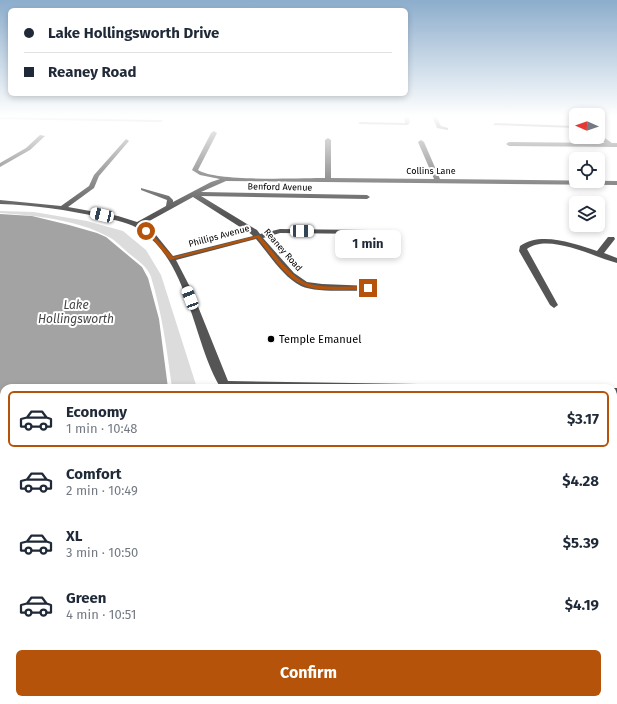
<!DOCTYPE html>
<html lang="en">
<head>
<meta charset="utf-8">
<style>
	:root { --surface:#fff; --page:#f6f6f7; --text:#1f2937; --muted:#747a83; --line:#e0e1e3; --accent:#b45309 }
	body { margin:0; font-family:"Fira Sans",sans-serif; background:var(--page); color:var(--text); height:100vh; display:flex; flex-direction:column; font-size:15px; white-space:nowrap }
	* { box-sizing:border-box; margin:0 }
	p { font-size:13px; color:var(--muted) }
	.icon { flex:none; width:22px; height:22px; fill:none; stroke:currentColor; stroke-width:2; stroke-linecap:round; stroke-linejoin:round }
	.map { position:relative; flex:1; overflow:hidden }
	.sheet { position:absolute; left:0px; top:384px; width:617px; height:320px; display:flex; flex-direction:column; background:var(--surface); border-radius:12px 12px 0 0; box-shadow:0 2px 6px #0003 }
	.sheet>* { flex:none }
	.hud { position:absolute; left:8px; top:8px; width:400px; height:88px; border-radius:6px; box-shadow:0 2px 6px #0003; display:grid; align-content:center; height:88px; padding:0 16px; background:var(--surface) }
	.needle { width:26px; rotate:272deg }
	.tools { position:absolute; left:569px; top:108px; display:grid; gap:8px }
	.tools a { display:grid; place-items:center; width:36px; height:36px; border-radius:6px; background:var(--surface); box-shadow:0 2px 6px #0003; font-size:20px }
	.end { position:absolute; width:18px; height:18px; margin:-9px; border:5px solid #b45309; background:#fff; box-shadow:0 0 0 2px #fff }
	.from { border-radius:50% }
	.bubble { position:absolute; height:28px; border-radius:6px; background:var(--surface); box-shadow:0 2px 6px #0003; font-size:13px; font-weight:700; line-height:28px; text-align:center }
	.car { position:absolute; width:12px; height:24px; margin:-12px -6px; border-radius:5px; box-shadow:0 0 3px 1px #0007; background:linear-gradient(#fff 24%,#345 0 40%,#fff 0 76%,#345 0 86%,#fff 0) }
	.hud b { display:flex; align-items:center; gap:14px; height:38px; font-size:15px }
	.hud b+b { border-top:1px solid var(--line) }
	.hud i { width:10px; height:10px; background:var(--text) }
	ul { padding:7px 0 0; list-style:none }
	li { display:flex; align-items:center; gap:12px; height:56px; margin:0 8px 6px; padding:0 8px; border:2px solid transparent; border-radius:6px }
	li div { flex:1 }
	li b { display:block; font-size:15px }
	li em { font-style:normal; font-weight:700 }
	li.active { border-color:var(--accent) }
	li>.icon { width:36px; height:36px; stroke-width:1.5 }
	.action { display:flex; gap:8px; margin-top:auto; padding:8px 16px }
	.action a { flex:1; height:46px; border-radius:6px; background:var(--accent); color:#fff; font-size:16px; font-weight:700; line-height:46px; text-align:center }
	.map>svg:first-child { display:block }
	.green { fill:#dcdcdc }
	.water { fill:#a3a3a3 }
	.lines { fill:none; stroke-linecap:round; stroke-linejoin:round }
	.minor { fill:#555; fill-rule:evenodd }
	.route { fill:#b45309 }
	.poi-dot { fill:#000; stroke:#fff; stroke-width:1.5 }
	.labels { text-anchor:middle; stroke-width:4; stroke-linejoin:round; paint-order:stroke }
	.far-street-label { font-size:9px; fill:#000; stroke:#fff }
	.poi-label { font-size:11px; fill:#000; stroke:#fff; text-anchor:start }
	.water-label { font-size:12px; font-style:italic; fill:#444; stroke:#fff }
</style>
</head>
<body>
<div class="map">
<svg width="617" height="704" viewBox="0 0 617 704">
	<rect width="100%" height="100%" fill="#fff"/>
	<!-- green -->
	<g class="green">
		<path d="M 0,211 L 34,212 L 87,221 L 123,231 L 146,250 L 161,275 L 197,388 L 172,388 C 167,350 162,313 151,277 C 148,267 138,261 131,255 C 123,249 116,240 107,236 C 77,220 34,215 0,213 Z"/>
		<polygon points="319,700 364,700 367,704 321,704"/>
	</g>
	<!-- water -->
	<polygon class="water" points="0,214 32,216 69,225 97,233 106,237 142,267 148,278 159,319 168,388 4,388 4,700 310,700 313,704 0,704"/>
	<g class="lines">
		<!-- minor -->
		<g class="minor">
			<polygon points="404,116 408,116 410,122 408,125 360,124 358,123 360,122 405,123"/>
			<polygon points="432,116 436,116 441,126 448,128 448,130 437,128"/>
			<polygon points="573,116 576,116 576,118"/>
			<polygon points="0,117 161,120 163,121 161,122 0,119"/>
			<polygon points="495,123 576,126 576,128 493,125"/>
			<path d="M 214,131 L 217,133 L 198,170 C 216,182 300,178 325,178 L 325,140 L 328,138 L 331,140 L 331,178 L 434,179 L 418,142 L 421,140 L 424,142 L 440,179 L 617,181 L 617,185 L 226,181 L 201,192 L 367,195 L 370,197 L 367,199 L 201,196 L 257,230 L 260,234 L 280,229 L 368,230 L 372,232 L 368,234 L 280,233 L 263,238 L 294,273 L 307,282 L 322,284 L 371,286 L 372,288 L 368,291 C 351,290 316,293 301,286 C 283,277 269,254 256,239 L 176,260 L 191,289 L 228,381 L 418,384 L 422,385 L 423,388 L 221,388 C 207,367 198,330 189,306 C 180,279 167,249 143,232 C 130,222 115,220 100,217 C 67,210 34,205 0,204 L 0,200 L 61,206 L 89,186 L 94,175 L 126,139 L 129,141 L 99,176 L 94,188 L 68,207 L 118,216 L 137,222 L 166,206 L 167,200 L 141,190 L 141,188 L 169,196 L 173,200 L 173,202 L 211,182 L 220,179 L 200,175 L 192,170 L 211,133 ZM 193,197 L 251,234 L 253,236 L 173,256 L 156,235 L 142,225 Z"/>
			<polygon points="598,133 612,143 617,143 617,147 509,146 506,144 509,142 605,143 597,137"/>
			<polygon points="40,135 45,136 30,150 0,167 0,163 26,148"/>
			<path d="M 608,237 L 614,237 L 615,239 L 604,253 L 617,258 L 617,263 C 594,257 549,233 527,249 L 558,305 L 554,308 L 550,305 L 519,251 L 520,246 C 542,231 574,244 597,251 Z"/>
			<rect x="613" y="388" width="4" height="8"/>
			<rect x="613" y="532" width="4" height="14"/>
			<polygon points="402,700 421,700 423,704 404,704"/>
		</g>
	</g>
	<!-- sky -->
	<linearGradient id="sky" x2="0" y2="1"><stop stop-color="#8cadcc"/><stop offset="0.54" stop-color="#fff"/><stop offset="1" stop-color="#fff" stop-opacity="0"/></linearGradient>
	<rect width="617" height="215" fill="url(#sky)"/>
	<!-- route -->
	<path class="route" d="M 145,230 L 148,230 L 173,257 L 259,235 C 273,251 286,272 304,282 C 319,289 352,286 368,286 L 371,288 L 368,290 C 350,289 317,293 301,284 C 283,275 270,253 257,238 L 170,260 Z"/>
	<!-- markers -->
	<circle class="poi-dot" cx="271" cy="339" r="4"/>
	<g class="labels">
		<!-- far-street labels -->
		<g class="far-street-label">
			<text x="431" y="174">Collins Lane</text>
			<text transform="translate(280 187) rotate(1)" y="3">Benford Avenue</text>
			<text transform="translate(219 236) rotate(-15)" y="3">Phillips Avenue</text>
			<text transform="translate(283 250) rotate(49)" y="3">Reaney Road</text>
		</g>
		<!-- poi labels -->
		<g class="poi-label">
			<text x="279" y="343">Temple Emanuel</text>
		</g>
		<!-- water labels -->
		<g class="water-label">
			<text x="76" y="309">Lake<tspan x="76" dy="14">Hollingsworth</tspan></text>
		</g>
	</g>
</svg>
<div class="tools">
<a><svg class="needle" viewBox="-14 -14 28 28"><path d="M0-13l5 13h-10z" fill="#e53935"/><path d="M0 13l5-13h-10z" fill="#747a83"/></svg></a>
<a><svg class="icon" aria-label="locate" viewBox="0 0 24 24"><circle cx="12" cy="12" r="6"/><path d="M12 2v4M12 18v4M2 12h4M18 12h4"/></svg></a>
<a><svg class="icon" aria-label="layers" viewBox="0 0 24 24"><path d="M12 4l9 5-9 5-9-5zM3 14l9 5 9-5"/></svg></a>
</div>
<i class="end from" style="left:146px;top:231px"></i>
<i class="end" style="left:368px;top:288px"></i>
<div class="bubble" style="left:335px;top:230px;width:66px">1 min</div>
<i class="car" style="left:102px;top:215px;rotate:283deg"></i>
<i class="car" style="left:302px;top:231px;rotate:91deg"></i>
<i class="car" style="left:190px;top:298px;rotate:339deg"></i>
<div class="hud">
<b><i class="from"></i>Lake Hollingsworth Drive</b>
<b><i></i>Reaney Road</b>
</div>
<section class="sheet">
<ul>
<li class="active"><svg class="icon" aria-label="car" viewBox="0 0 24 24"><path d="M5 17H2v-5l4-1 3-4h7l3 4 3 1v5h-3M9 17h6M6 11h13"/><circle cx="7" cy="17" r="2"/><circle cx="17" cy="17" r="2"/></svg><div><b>Economy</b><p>1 min · 10:48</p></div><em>$3.17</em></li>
<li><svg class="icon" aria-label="car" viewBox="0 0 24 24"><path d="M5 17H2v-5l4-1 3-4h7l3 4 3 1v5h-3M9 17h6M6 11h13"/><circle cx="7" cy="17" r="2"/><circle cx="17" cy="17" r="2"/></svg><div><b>Comfort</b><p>2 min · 10:49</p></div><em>$4.28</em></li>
<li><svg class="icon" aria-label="car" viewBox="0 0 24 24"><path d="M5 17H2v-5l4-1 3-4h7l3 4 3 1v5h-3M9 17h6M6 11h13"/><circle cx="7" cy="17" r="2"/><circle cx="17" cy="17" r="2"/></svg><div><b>XL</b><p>3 min · 10:50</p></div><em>$5.39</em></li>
<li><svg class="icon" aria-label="car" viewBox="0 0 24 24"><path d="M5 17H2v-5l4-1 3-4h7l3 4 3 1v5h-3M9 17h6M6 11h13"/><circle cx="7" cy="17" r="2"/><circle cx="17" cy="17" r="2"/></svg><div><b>Green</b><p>4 min · 10:51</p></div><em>$4.19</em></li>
</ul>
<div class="action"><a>Confirm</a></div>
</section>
</div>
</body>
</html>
